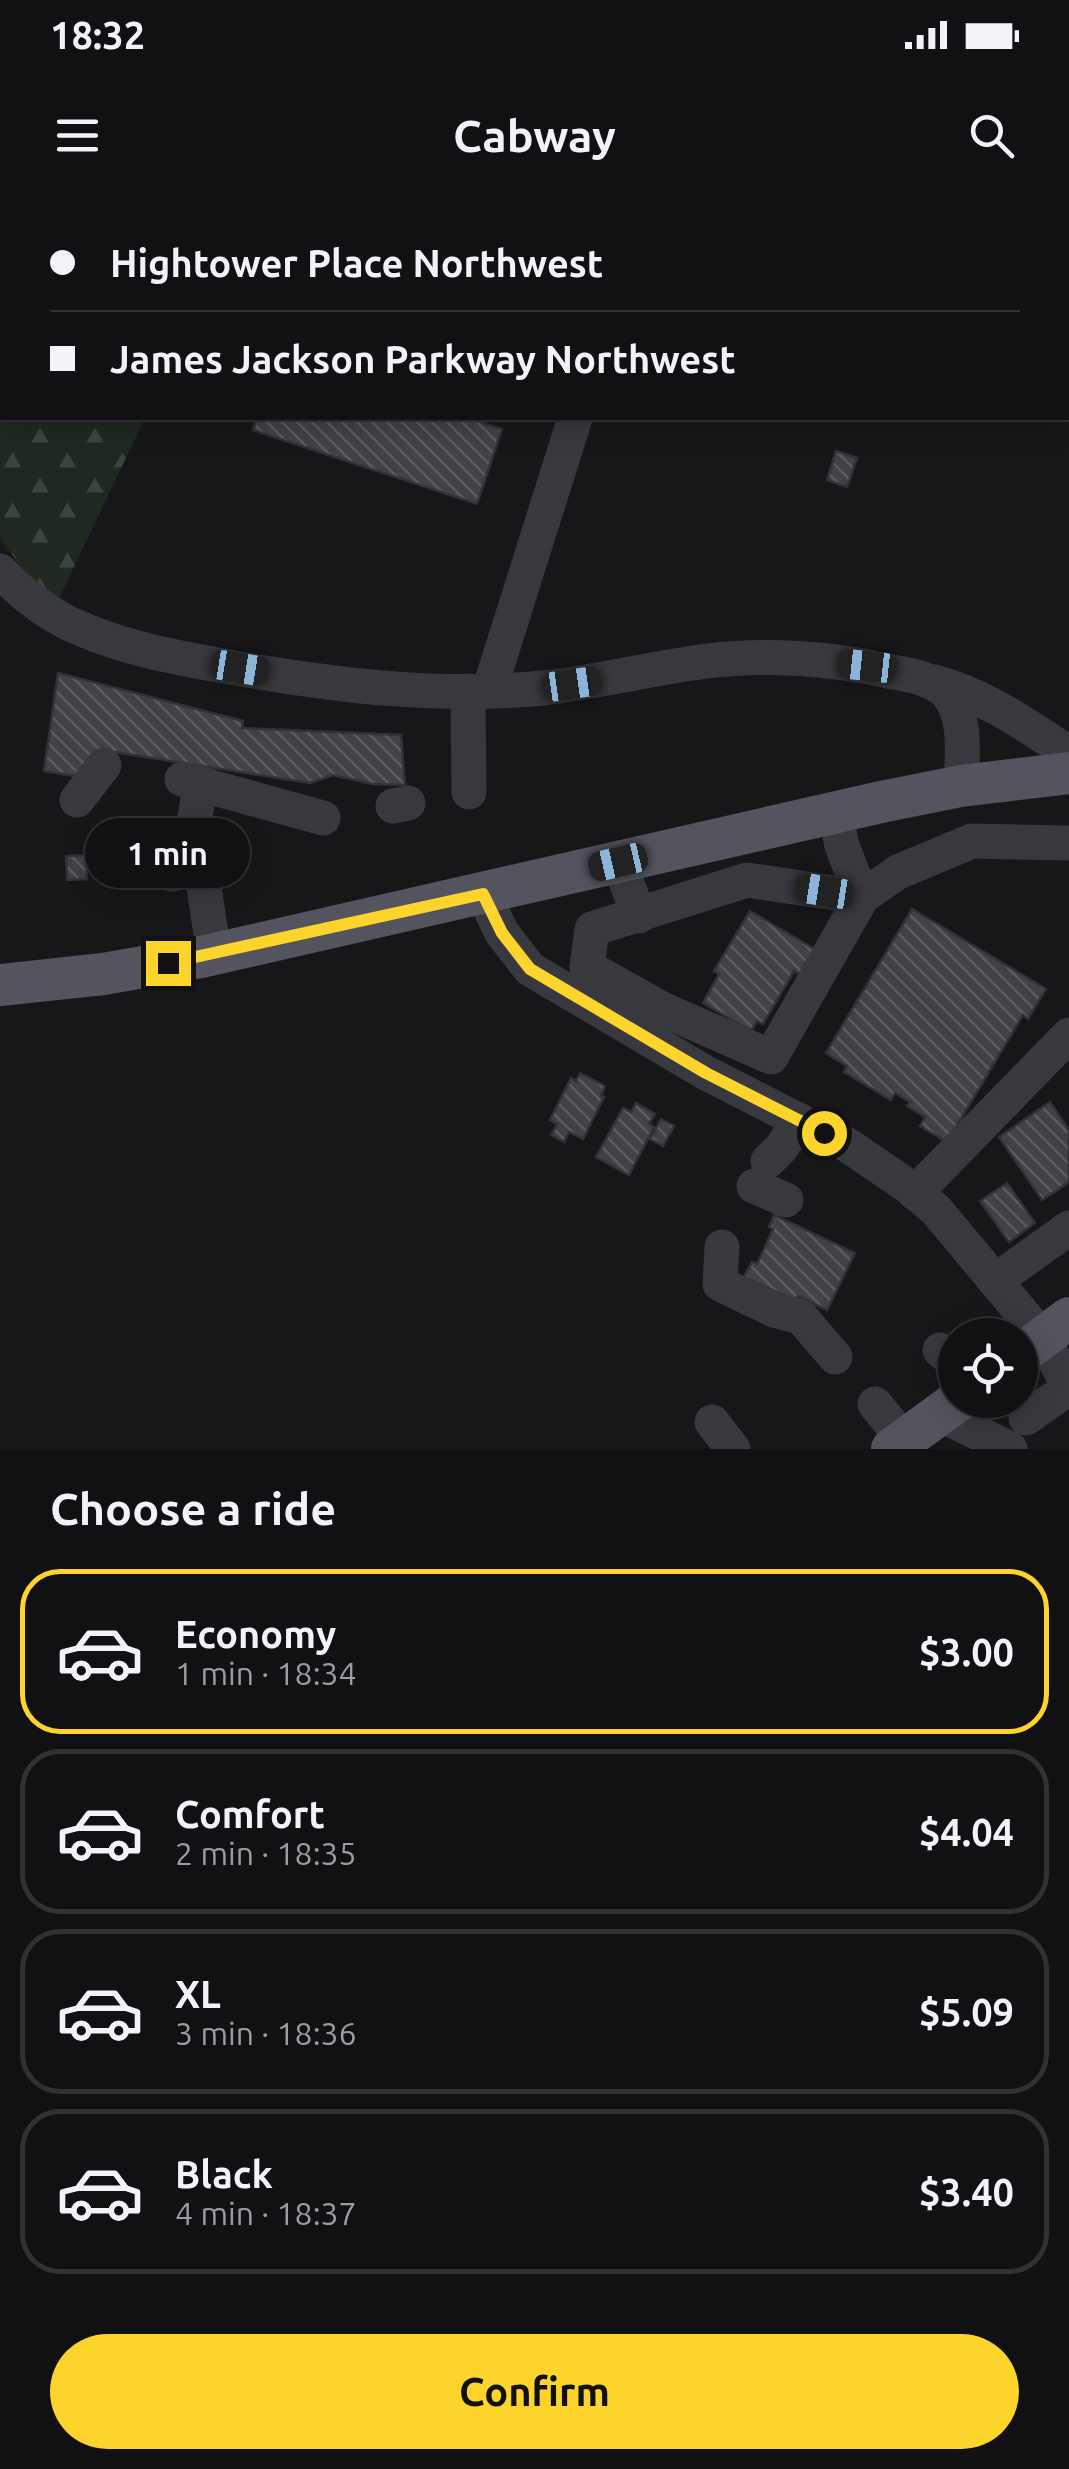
<!DOCTYPE html>
<html lang="en">
<head>
<meta charset="utf-8">
<style>
	:root { --surface:#111113; --page:#1e1f21; --text:#f1f3f6; --muted:#9c9da0; --line:#303133; --accent:#fdd42c }
	body { margin:0; font-family:Ubuntu,sans-serif; background:var(--page); color:var(--text); height:100vh; display:flex; flex-direction:column; font-size:38px; white-space:nowrap }
	* { box-sizing:border-box; margin:0 }
	p { font-size:32px; color:var(--muted) }
	.icon { flex:none; width:55px; height:55px; fill:none; stroke:currentColor; stroke-width:2; stroke-linecap:round; stroke-linejoin:round }
	.map { position:relative; height:1249px; overflow:hidden }
	.panel { display:flex; flex-direction:column; background:var(--surface); flex:1 }
	.panel>* { flex:none }
	.top-card { position:absolute; left:0px; top:0px; width:1070px; height:220px; box-shadow:0 5px 25px #0003,0 0 0 2px var(--line); display:grid; align-content:center; height:220px; padding:0 50px; background:var(--surface) }
	.fabs { position:absolute; left:938px; top:1118px; display:grid; gap:20px }
	.fabs a { display:grid; place-items:center; width:100px; height:100px; border-radius:50%; background:var(--surface); box-shadow:0 5px 25px #0003,0 0 0 2px var(--line); font-size:50px }
	.end { position:absolute; width:45px; height:45px; margin:-22px; border:12px solid #fdd42c; background:#111; box-shadow:0 0 0 5px #111 }
	.from { border-radius:50% }
	.bubble { position:absolute; height:70px; border-radius:35px; background:var(--surface); box-shadow:0 5px 25px #0003,0 0 0 2px var(--line); font-size:32px; font-weight:600; line-height:70px; text-align:center }
	.car { position:absolute; width:30px; height:60px; margin:-30px -15px; border-radius:12px; box-shadow:0 0 8px 2px #0007; background:linear-gradient(#222 24%,#8ab4d8 0 40%,#222 0 76%,#8ab4d8 0 86%,#222 0) }
	.top-card b { display:flex; align-items:center; gap:35px; height:95px; font-size:38px }
	.top-card b+b { border-top:2px solid var(--line) }
	.top-card i { width:25px; height:25px; background:var(--text) }
	ul { padding:0; list-style:none }
	li { display:flex; align-items:center; gap:30px; height:165px; margin:0 20px 15px; padding:0 30px; border:5px solid var(--line); border-radius:40px }
	li div { flex:1 }
	li b { display:block; font-size:38px }
	li em { font-style:normal; font-weight:600 }
	li.selected { border-color:var(--accent) }
	li>.icon { width:90px; height:90px; stroke-width:1.5 }
	h2 { padding:0 50px; font-size:45px; line-height:120px }
	.cta { display:flex; gap:20px; margin-top:auto; padding:20px 50px }
	.cta a { flex:1; height:115px; border-radius:60px; background:var(--accent); color:#111; font-size:40px; font-weight:600; line-height:115px; text-align:center }
	.status { display:flex; justify-content:space-between; align-items:center; height:70px; padding:0 50px; background:var(--surface); direction:ltr }
	.status svg { height:28px; fill:currentColor }
	header { display:flex; justify-content:space-between; align-items:center; height:130px; padding:0 50px; background:var(--surface); font-size:45px; font-weight:600 }
	.map>svg:first-child { display:block }
	.forest { fill:url(#forest-firs) }
	.building { fill:url(#building-back-hatch); stroke:#323135; stroke-width:2.5 }
	.lines { fill:none; stroke-linecap:round; stroke-linejoin:round }
	.minor { stroke:#38383f; stroke-width:35 }
	.major { stroke:#54545e; stroke-width:42 }
	.route { stroke:#fdd42c; stroke-width:12 }
</style>
</head>
<body>
<div class="status"><b>18:32</b><svg viewBox="0 0 49 12"><path d="M0 12V9h3v3zM5 12V6h3v6zM10 12V3h3v9zM15 12V0h3v12zM26 1h20v11H26zM47 4h2v5h-2z"/></svg></div>
<header><svg class="icon" aria-label="menu" viewBox="0 0 24 24"><path d="M4 6h16M4 12h16M4 18h16"/></svg>Cabway<svg class="icon" aria-label="search" viewBox="0 0 24 24"><circle cx="10" cy="10" r="6"/><path d="M15 15l6 6"/></svg></header>
<div class="map">
<svg width="1069" height="1249" viewBox="0 0 1069 1249">
	<defs>
		<pattern id="forest-firs" width="22" height="20" patternUnits="userSpaceOnUse" patternTransform="scale(2.5)"><rect width="22" height="20" fill="#1f2821"/><path d="M5 1l3.5 6h-7zM16 11l3.5 6h-7z" fill="#3d443f"/></pattern>
		<pattern id="building-back-hatch" width="6" height="6" patternUnits="userSpaceOnUse" patternTransform="scale(2.5)"><rect width="6" height="6" fill="#414146"/><path d="M-1 5l2 2M0 0l6 6M5-1l2 2" fill="none" stroke="#5a5a5f"/></pattern>
	</defs>
	<rect width="100%" height="100%" fill="#171719"/>
	<!-- forest -->
	<polygon class="forest" points="0,0 249,0 2,2 2,218 145,218 54,409 0,339"/>
	<!-- building -->
	<g class="building">
		<polygon points="368,0 581,0 580,2"/>
		<polygon points="257,218 468,218 502,229 477,304 253,230"/>
		<polygon points="836,251 857,258 847,287 827,280"/>
		<polygon points="58,473 243,521 242,528 401,535 405,585 372,584 333,575 310,583 101,550 87,578 44,571"/>
		<polygon points="86,655 87,679 67,680 66,656"/>
		<polygon points="912,709 1046,789 1028,819 1023,815 947,942 920,926 925,917 907,906 910,902 895,893 891,900 844,872 847,866 826,853"/>
		<polygon points="750,711 816,750 801,775 794,771 763,824 757,821 751,831 703,803 719,774 714,771"/>
		<polygon points="580,873 605,886 601,896 604,897 583,939 569,932 564,942 551,935 557,924 550,920 571,878 576,881"/>
		<polygon points="1050,902 1069,930 1069,982 1042,1000 999,937"/>
		<polygon points="636,903 655,914 649,924 654,927 629,975 596,957 623,908 631,912"/>
		<polygon points="661,919 674,926 663,946 650,939"/>
		<polygon points="1007,983 1035,1023 1009,1042 980,1001"/>
		<polygon points="774,1015 855,1053 827,1110 798,1096 795,1101 744,1077 752,1062 757,1064 773,1029 769,1027"/>
	</g>
	<g class="lines">
		<!-- minor -->
		<g class="minor">
			<polyline points="654,2 655,0"/>
			<path d="M 0,371 C 19,391 41,409 66,422 C 119,448 182,459 241,469 C 341,486 441,498 543,488 C 598,482 652,468 707,461 C 766,454 831,458 888,471 C 908,475 929,477 945,491 C 968,513 962,557 961,586"/>
			<path d="M 934,482 C 984,495 1026,525 1069,553"/>
			<polyline points="468,491 469,592"/>
			<polyline points="489,491 575,218"/>
			<polyline points="182,579 323,618"/>
			<polyline points="201,583 191,638 201,667 214,754"/>
			<polyline points="77,600 104,565"/>
			<polyline points="393,606 408,603"/>
			<polyline points="835,612 842,646 862,697 898,672 972,641 1069,643"/>
			<polyline points="619,662 639,716"/>
			<polyline points="172,674 201,667 225,646"/>
			<polygon points="747,680 862,697 771,857 664,810 587,767 592,729"/>
			<polyline points="483,694 502,733 530,769 706,873 849,946 909,987 936,1010 1043,1138 1069,1187"/>
			<polyline points="768,961 782,947 799,920"/>
			<polyline points="754,986 786,1000"/>
			<polyline points="915,993 1069,835"/>
			<polyline points="722,1047 720,1084 774,1110 801,1117 835,1157"/>
			<polyline points="995,1081 1069,1028"/>
			<polyline points="940,1150 955,1162"/>
			<polyline points="875,1204 904,1240"/>
			<polyline points="940,1214 1010,1249"/>
			<polyline points="1026,1218 1069,1188"/>
			<polyline points="712,1222 733,1249"/>
		</g>
		<!-- major -->
		<g class="major">
			<polyline points="0,785 103,774 201,757 881,602 961,586 1069,573"/>
			<polyline points="1020,1155 1069,1118"/>
			<polyline points="892,1249 959,1200"/>
		</g>
	</g>
	<g class="lines">
		<!-- route -->
		<polyline class="route" points="168,763 483,694 502,733 530,769 706,873 824,933"/>
	</g>
</svg>
<div class="fabs">
<a><svg class="icon" aria-label="locate" viewBox="0 0 24 24"><circle cx="12" cy="12" r="6"/><path d="M12 2v4M12 18v4M2 12h4M18 12h4"/></svg></a>
</div>
<i class="end from" style="left:824px;top:933px"></i>
<i class="end" style="left:168px;top:763px"></i>
<div class="bubble" style="left:85px;top:618px;width:165px">1 min</div>
<i class="car" style="left:867px;top:466px;rotate:276deg"></i>
<i class="car" style="left:240px;top:468px;rotate:99deg"></i>
<i class="car" style="left:572px;top:484px;rotate:82deg"></i>
<i class="car" style="left:618px;top:662px;rotate:257deg"></i>
<i class="car" style="left:824px;top:691px;rotate:279deg"></i>
<div class="top-card">
<b><i class="from"></i>Hightower Place Northwest</b>
<b><i></i>James Jackson Parkway Northwest</b>
</div>
</div>
<section class="panel">
<h2>Choose a ride</h2>
<ul>
<li class="selected"><svg class="icon" aria-label="car" viewBox="0 0 24 24"><path d="M5 17H2v-5l4-1 3-4h7l3 4 3 1v5h-3M9 17h6M6 11h13"/><circle cx="7" cy="17" r="2"/><circle cx="17" cy="17" r="2"/></svg><div><b>Economy</b><p>1 min · 18:34</p></div><em>$3.00</em></li>
<li><svg class="icon" aria-label="car" viewBox="0 0 24 24"><path d="M5 17H2v-5l4-1 3-4h7l3 4 3 1v5h-3M9 17h6M6 11h13"/><circle cx="7" cy="17" r="2"/><circle cx="17" cy="17" r="2"/></svg><div><b>Comfort</b><p>2 min · 18:35</p></div><em>$4.04</em></li>
<li><svg class="icon" aria-label="car" viewBox="0 0 24 24"><path d="M5 17H2v-5l4-1 3-4h7l3 4 3 1v5h-3M9 17h6M6 11h13"/><circle cx="7" cy="17" r="2"/><circle cx="17" cy="17" r="2"/></svg><div><b>XL</b><p>3 min · 18:36</p></div><em>$5.09</em></li>
<li><svg class="icon" aria-label="car" viewBox="0 0 24 24"><path d="M5 17H2v-5l4-1 3-4h7l3 4 3 1v5h-3M9 17h6M6 11h13"/><circle cx="7" cy="17" r="2"/><circle cx="17" cy="17" r="2"/></svg><div><b>Black</b><p>4 min · 18:37</p></div><em>$3.40</em></li>
</ul>
<div class="cta"><a>Confirm</a></div>
</section>
</body>
</html>
